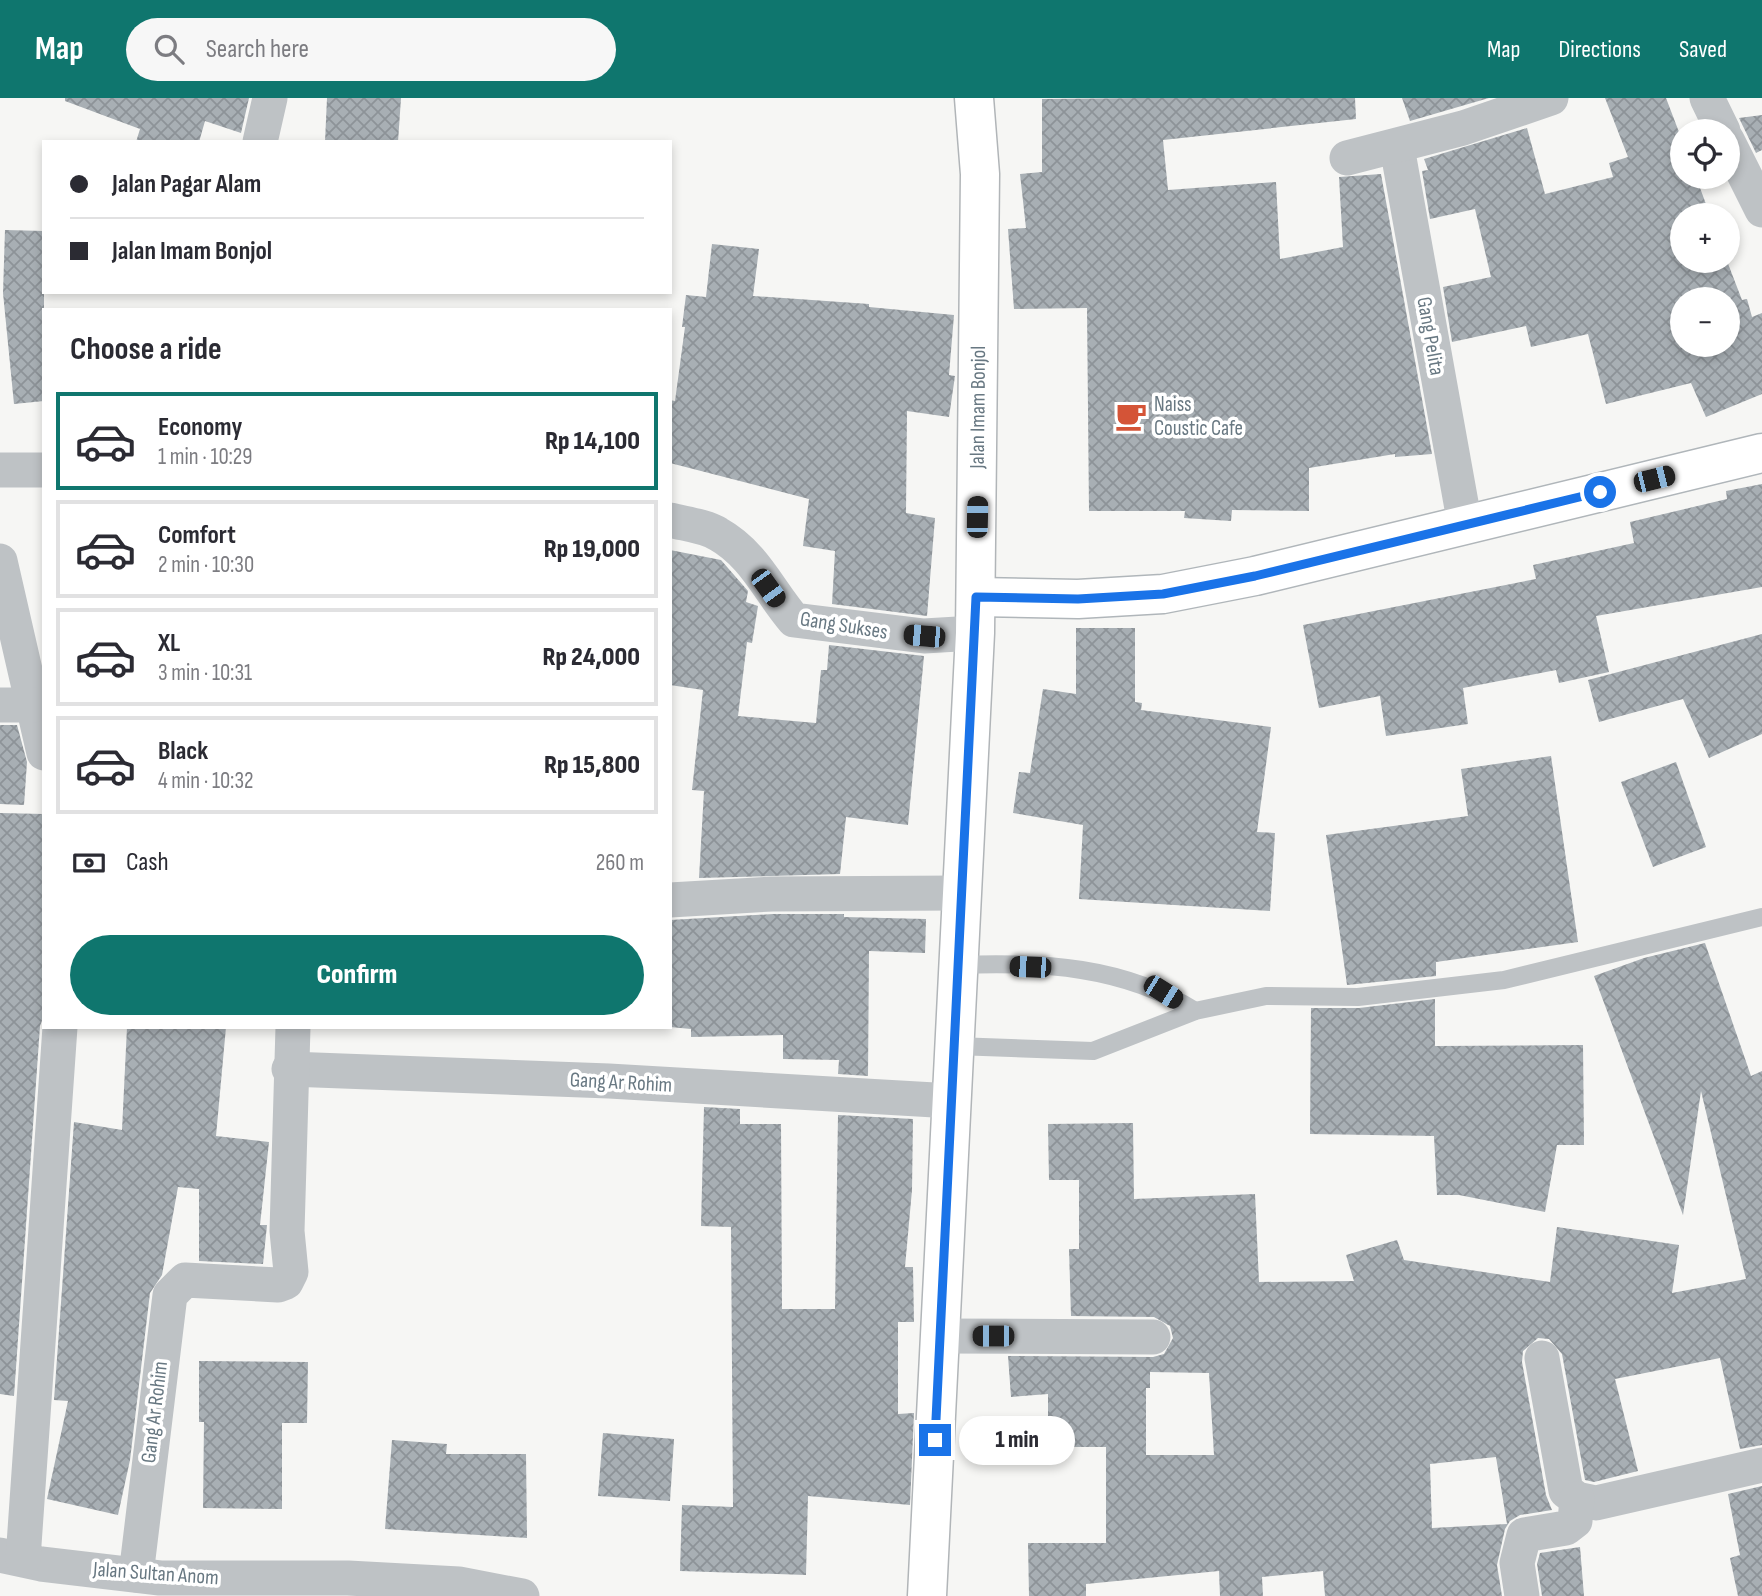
<!DOCTYPE html>
<html lang="en">
<head>
<meta charset="utf-8">
<style>
	:root { --surface:#fff; --page:#f7f7f7; --text:#2b2b33; --muted:#7c7c81; --line:#e1e1e2; --accent:#0f766e }
	body { margin:0; font-family:"Sofia Sans Condensed",sans-serif; background:var(--page); color:var(--text); height:100vh; display:flex; flex-direction:column; font-size:26px; white-space:nowrap }
	* { box-sizing:border-box; margin:0 }
	p { font-size:23px; color:var(--muted) }
	.icon { flex:none; width:38px; height:38px; fill:none; stroke:currentColor; stroke-width:2; stroke-linecap:round; stroke-linejoin:round }
	.map { position:relative; flex:1; overflow:hidden }
	.sheet { position:absolute; left:42px; top:210px; width:630px; height:721px; display:flex; flex-direction:column; background:var(--surface); border-radius:0px; box-shadow:0 4px 10px #0003 }
	.sheet>* { flex:none }
	.guide { position:absolute; left:42px; top:42px; width:630px; height:154px; border-radius:0px; box-shadow:0 4px 10px #0003; display:grid; align-content:center; height:154px; padding:0 28px; background:var(--surface) }
	.tools { position:absolute; left:1670px; top:21px; display:grid; gap:14px }
	.tools a { display:grid; place-items:center; width:70px; height:70px; border-radius:50%; background:var(--surface); box-shadow:0 4px 10px #0003; font-size:35px }
	.end { position:absolute; width:32px; height:32px; margin:-16px; border:9px solid #1a73e8; background:#fff; box-shadow:0 0 0 4px #fff }
	.from { border-radius:50% }
	.bubble { position:absolute; height:49px; border-radius:24px; background:var(--surface); box-shadow:0 4px 10px #0003; font-size:23px; font-weight:800; line-height:49px; text-align:center }
	.car { position:absolute; width:21px; height:42px; margin:-21px -10px; border-radius:9px; box-shadow:0 0 5px 2px #0007; background:linear-gradient(#222 24%,#8ab4d8 0 40%,#222 0 76%,#8ab4d8 0 86%,#222 0) }
	.guide b { display:flex; align-items:center; gap:24px; height:66px; font-size:26px }
	.guide b+b { border-top:2px solid var(--line) }
	.guide i { width:18px; height:18px; background:var(--text) }
	ul { padding:0; list-style:none }
	li { display:flex; align-items:center; gap:21px; height:98px; margin:0 14px 10px; padding:0 14px; border:4px solid var(--line); border-radius:0px }
	li div { flex:1 }
	li b { display:block; font-size:26px }
	li em { font-style:normal; font-weight:800 }
	li.active { border-color:var(--accent) }
	li>.icon { width:63px; height:63px; stroke-width:1.5 }
	h2 { padding:0 28px; font-size:32px; line-height:84px }
	.pay { display:flex; align-items:center; gap:18px; height:77px; padding:0 28px; font-size:26px }
	.pay p { margin-inline-start:auto }
	.cta { display:flex; gap:14px; margin-top:auto; padding:14px 28px }
	.cta a { flex:1; height:80px; border-radius:42px; background:var(--accent); color:#fff; font-size:28px; font-weight:800; line-height:80px; text-align:center }
	header { display:flex; align-items:center; gap:42px; box-sizing:border-box; height:98px; padding:0 35px; background:var(--accent); color:#fff }
	header strong { font-size:33px }
	nav { display:flex; gap:38px; margin-inline-start:auto; font-size:24px }
	.search { width:490px; height:63px; background:var(--page); display:flex; align-items:center; gap:18px; box-sizing:border-box; padding:0 24px; border-radius:38px; color:var(--muted); font-size:26px }
	.map>svg:first-child { display:block }
	.building { fill:url(#building-cross-hatch); fill-rule:evenodd }
	.lines { fill:none; stroke-linecap:round; stroke-linejoin:round }
	.secondary-casing { stroke:#b0b6ba; stroke-width:41 }
	.highway-casing { stroke:#b1b5b8; stroke-width:41 }
	.lane { stroke:#bec2c5; stroke-width:18 }
	.street { stroke:#bec2c5; stroke-width:35 }
	.secondary { stroke:#fff; stroke-width:38 }
	.highway { stroke:#fff; stroke-width:38 }
	.route { stroke:#1a73e8; stroke-width:9 }
	.labels { text-anchor:middle; stroke-width:7; stroke-linejoin:round; paint-order:stroke }
	.street-label { font-size:21px; fill:#687882; stroke:#fff }
	.poi-label { font-size:21px; fill:#687882; stroke:#fff; text-anchor:start }
</style>
</head>
<body>
<header>
<strong>Map</strong>
<div class="search"><svg class="icon" aria-label="search" viewBox="0 0 24 24"><circle cx="10" cy="10" r="6"/><path d="M15 15l6 6"/></svg>Search here</div>
<nav><a>Map</a><a>Directions</a><a>Saved</a></nav>
</header>
<div class="map">
<svg width="1762" height="1498" viewBox="0 0 1762 1498">
	<defs>
		<pattern id="building-cross-hatch" width="8" height="8" patternUnits="userSpaceOnUse" patternTransform="scale(1.75)"><rect width="8" height="8" fill="#a8afb4"/><path d="M0 0l8 8M0 8l8-8" fill="none" stroke="#8d9398"/></pattern>
	</defs>
	<rect width="100%" height="100%" fill="#f6f6f4"/>
	<!-- building -->
	<g class="building">
		<polygon points="65,0 249,0 241,35 205,23 199,44 136,44 140,31 65,3"/>
		<polygon points="327,0 401,0 398,44 325,44"/>
		<polygon points="1139,0 1355,0 1356,21 1163,42 1168,92 1276,84 1280,161 1343,149 1339,79 1381,76 1432,356 1395,359 1395,356 1309,370 1309,413 1232,412 1231,423 1184,420 1185,413 1089,413 1087,210 1014,211 1008,131 1026,130 1020,76 1042,74 1042,1"/>
		<polygon points="1402,0 1489,0 1410,23"/>
		<path d="M 1605,0 L 1666,0 L 1682,42 L 1682,79 L 1696,79 L 1710,117 L 1682,117 L 1682,163 L 1727,163 L 1742,202 L 1747,201 L 1752,219 L 1762,215 L 1762,296 L 1706,319 L 1691,285 L 1606,306 L 1588,236 L 1531,249 L 1526,228 L 1452,244 L 1443,189 L 1491,179 L 1475,111 L 1430,121 L 1422,73 L 1428,72 L 1424,61 L 1527,30 L 1545,96 L 1613,79 L 1609,65 L 1628,59 ZM 1682,201 L 1727,201 L 1727,247 L 1682,247 Z"/>
		<polygon points="1762,17 1762,52 1756,55 1739,20"/>
		<polygon points="5,132 44,133 44,303 14,306 3,195"/>
		<polygon points="712,146 759,151 753,198 869,206 869,209 954,217 949,277 955,278 949,319 907,313 906,415 935,420 927,518 832,506 835,453 803,448 809,401 670,365 670,302 675,303 685,229 682,229 686,197 706,199"/>
		<polygon points="1762,386 1762,489 1596,518 1609,574 1559,585 1556,572 1463,590 1468,626 1386,638 1380,598 1319,610 1303,527 1536,481 1533,467 1634,445 1630,424 1727,401 1726,393"/>
		<polygon points="670,452 721,462 748,493 746,504 758,508 752,545 747,544 738,618 816,625 821,572 827,572 829,547 924,558 908,727 846,719 840,776 699,780 704,693 692,692 703,592 670,587"/>
		<polygon points="1076,530 1135,530 1135,604 1142,605 1141,612 1271,629 1257,734 1275,735 1270,813 1079,801 1083,727 1013,715 1019,674 1030,675 1043,591 1076,596"/>
		<polygon points="1762,536 1762,636 1709,660 1683,601 1599,624 1588,582"/>
		<polygon points="0,627 17,627 27,664 24,707 0,706"/>
		<polygon points="1551,658 1578,844 1436,864 1436,878 1347,887 1326,737 1468,718 1461,671"/>
		<polygon points="1676,664 1706,749 1653,769 1621,684"/>
		<polygon points="0,715 44,716 44,917 40,928 14,1298 0,1296"/>
		<polygon points="773,816 844,816 844,819 926,821 925,855 869,853 868,978 838,976 839,962 783,961 783,937 691,939 691,931 670,929 670,822"/>
		<path d="M 1705,845 L 1751,978 L 1762,973 L 1762,1347 L 1740,1351 L 1720,1260 L 1615,1281 L 1638,1373 L 1594,1384 L 1585,1382 L 1562,1256 L 1549,1241 L 1538,1240 L 1523,1253 L 1522,1264 L 1546,1397 L 1552,1412 L 1520,1417 L 1510,1423 L 1505,1431 L 1497,1467 L 1502,1498 L 1325,1498 L 1323,1473 L 1262,1479 L 1263,1498 L 1220,1498 L 1219,1473 L 1086,1486 L 1086,1498 L 1029,1498 L 1028,1445 L 1106,1445 L 1106,1349 L 1048,1349 L 1048,1296 L 1011,1299 L 1008,1258 L 1153,1259 L 1164,1256 L 1173,1240 L 1170,1228 L 1154,1219 L 1071,1218 L 1069,1151 L 1079,1151 L 1079,1082 L 1049,1082 L 1048,1026 L 1133,1025 L 1134,1101 L 1255,1096 L 1259,1184 L 1354,1183 L 1346,1157 L 1397,1142 L 1404,1162 L 1550,1184 L 1557,1129 L 1679,1147 L 1672,1195 L 1746,1181 L 1701,993 L 1683,1117 L 1594,878 L 1644,860 ZM 1150,1274 L 1209,1275 L 1214,1357 L 1146,1357 L 1146,1290 L 1150,1290 ZM 1496,1359 L 1507,1426 L 1432,1430 L 1430,1366 Z"/>
		<polygon points="1435,901 1435,948 1583,947 1584,1047 1557,1047 1545,1114 1459,1097 1437,1097 1434,1038 1310,1036 1311,910 1359,910"/>
		<polygon points="127,929 226,929 216,1038 269,1044 260,1127 267,1127 263,1166 199,1163 199,1091 178,1089 162,1177 150,1195 130,1362 118,1417 47,1401 68,1303 54,1302 74,1024 122,1032"/>
		<polygon points="704,1009 740,1011 740,1026 781,1026 782,1211 835,1211 838,1017 913,1021 912,1092 905,1169 913,1169 914,1224 898,1224 898,1316 914,1315 910,1407 808,1398 806,1477 680,1473 682,1407 733,1409 731,1129 701,1128"/>
		<polygon points="199,1263 308,1264 307,1325 282,1325 282,1411 203,1410 204,1324 199,1324"/>
		<polygon points="603,1335 674,1341 670,1403 598,1398"/>
		<polygon points="392,1342 447,1346 446,1356 526,1356 527,1440 385,1431"/>
		<polygon points="1762,1388 1762,1498 1738,1498 1730,1460 1740,1457 1728,1396"/>
		<polygon points="1580,1449 1584,1498 1542,1498 1537,1466 1540,1455"/>
	</g>
	<g class="lines">
		<defs>
			<polyline id="secondary" points="976,499 1078,501 1163,496 1255,478 1762,355"/>
			<g id="highway">
				<path id="s1" d="M 927,1498 L 975,535 L 980,76 L 974,0"/>
			</g>
		</defs>
		<!-- secondary casing -->
		<use href="#secondary" class="secondary-casing"/>
		<!-- highway casing -->
		<use href="#highway" class="highway-casing"/>
		<!-- lane -->
		<g class="lane">
			<path d="M 960,867 C 1043,864 1123,868 1195,913"/>
			<polyline points="955,948 1093,953 1195,913 1266,898 1358,899 1504,882 1762,819"/>
		</g>
		<!-- street -->
		<g class="street">
			<polyline points="1707,0 1723,33"/>
			<polyline points="1727,42 1762,112"/>
			<polyline points="260,44 270,0"/>
			<polyline points="1397,49 1465,427"/>
			<polyline points="1347,60 1463,30 1551,0"/>
			<polyline points="0,372 44,372"/>
			<path d="M 670,422 C 685,426 705,428 718,436 C 754,456 769,493 794,522 L 924,538 L 975,535"/>
			<polyline points="0,463 44,655"/>
			<polyline points="0,607 33,607"/>
			<polyline points="670,802 772,796 961,795"/>
			<polyline points="289,971 609,983 952,1003"/>
			<polyline points="940,1238 1153,1239"/>
			<polyline points="1542,1260 1566,1393 1577,1401 1596,1405 1762,1367"/>
			<polyline points="0,1457 41,1466 160,1480 348,1480 459,1486 522,1498"/>
			<polyline points="23,1461 60,929"/>
			<polyline points="136,1477 170,1197 185,1182 278,1187 286,1184 291,1174 287,1133 293,929"/>
			<polyline points="1522,1498 1517,1465 1524,1437 1566,1430 1575,1423 1577,1401"/>
		</g>
		<!-- secondary -->
		<use href="#secondary" class="secondary"/>
		<!-- highway -->
		<use href="#highway" class="highway"/>
	</g>
	<g class="lines">
		<!-- route -->
		<polyline class="route" points="935,1342 976,499 1078,501 1163,496 1255,478 1600,394"/>
	</g>
	<!-- icons -->
	<defs>
		<symbol id="cafe-bare" viewBox="-9 -9 18 18"><path d="M-5.5-4.5H6V0H3Q3 3.5 0 3.5H-2.5Q-5.5 3.5-5.5 0ZM3-3.2v2h1.7v-2ZM-6 4.5H4V6H-6Z" fill="#d45437" stroke="#fff" stroke-width="2.5" paint-order="stroke"/></symbol>
	</defs>
	<g fill-rule="evenodd">
		<use href="#cafe-bare" x="1109" y="296" width="44" height="44"/>
	</g>
	<g class="labels">
		<!-- street labels -->
		<g class="street-label">
			<text transform="translate(1431 238) rotate(80)" y="7">Gang Pelita</text>
			<text dy="7" stroke="none"><textPath href="#s1" startOffset="1190">Jalan Imam Bonjol</textPath></text>
			<text transform="translate(844 527) rotate(9)" y="7">Gang Sukses</text>
			<text transform="translate(621 984) rotate(3)" y="7">Gang Ar Rohim</text>
			<text transform="translate(154 1314) rotate(-83)" y="7">Gang Ar Rohim</text>
			<text transform="translate(156 1475) rotate(4)" y="7">Jalan Sultan Anom</text>
		</g>
		<!-- poi labels -->
		<g class="poi-label">
			<text x="1154" y="313">Naiss<tspan x="1154" dy="24">Coustic Cafe</tspan></text>
		</g>
	</g>
</svg>
<div class="tools">
<a><svg class="icon" aria-label="locate" viewBox="0 0 24 24"><circle cx="12" cy="12" r="6"/><path d="M12 2v4M12 18v4M2 12h4M18 12h4"/></svg></a>
<a>+</a>
<a>−</a>
</div>
<i class="end from" style="left:1600px;top:394px"></i>
<i class="end" style="left:935px;top:1342px"></i>
<div class="bubble" style="left:959px;top:1318px;width:116px">1 min</div>
<i class="car" style="left:1654px;top:381px;rotate:76deg"></i>
<i class="car" style="left:977px;top:419px;rotate:1deg"></i>
<i class="car" style="left:768px;top:490px;rotate:144deg"></i>
<i class="car" style="left:924px;top:538px;rotate:275deg"></i>
<i class="car" style="left:1030px;top:869px;rotate:272deg"></i>
<i class="car" style="left:1163px;top:894px;rotate:122deg"></i>
<i class="car" style="left:993px;top:1238px;rotate:270deg"></i>
<div class="guide">
<b><i class="from"></i>Jalan Pagar Alam</b>
<b><i></i>Jalan Imam Bonjol</b>
</div>
<section class="sheet">
<h2>Choose a ride</h2>
<ul>
<li class="active"><svg class="icon" aria-label="car" viewBox="0 0 24 24"><path d="M5 17H2v-5l4-1 3-4h7l3 4 3 1v5h-3M9 17h6M6 11h13"/><circle cx="7" cy="17" r="2"/><circle cx="17" cy="17" r="2"/></svg><div><b>Economy</b><p>1 min · 10:29</p></div><em>Rp 14,100</em></li>
<li><svg class="icon" aria-label="car" viewBox="0 0 24 24"><path d="M5 17H2v-5l4-1 3-4h7l3 4 3 1v5h-3M9 17h6M6 11h13"/><circle cx="7" cy="17" r="2"/><circle cx="17" cy="17" r="2"/></svg><div><b>Comfort</b><p>2 min · 10:30</p></div><em>Rp 19,000</em></li>
<li><svg class="icon" aria-label="car" viewBox="0 0 24 24"><path d="M5 17H2v-5l4-1 3-4h7l3 4 3 1v5h-3M9 17h6M6 11h13"/><circle cx="7" cy="17" r="2"/><circle cx="17" cy="17" r="2"/></svg><div><b>XL</b><p>3 min · 10:31</p></div><em>Rp 24,000</em></li>
<li><svg class="icon" aria-label="car" viewBox="0 0 24 24"><path d="M5 17H2v-5l4-1 3-4h7l3 4 3 1v5h-3M9 17h6M6 11h13"/><circle cx="7" cy="17" r="2"/><circle cx="17" cy="17" r="2"/></svg><div><b>Black</b><p>4 min · 10:32</p></div><em>Rp 15,800</em></li>
</ul>
<div class="pay"><svg class="icon" aria-label="cash" viewBox="0 0 24 24"><path d="M3 7h18v10H3z"/><circle cx="12" cy="12" r="2"/></svg>Cash<p>260 m</p></div>
<div class="cta"><a>Confirm</a></div>
</section>
</div>
</body>
</html>
